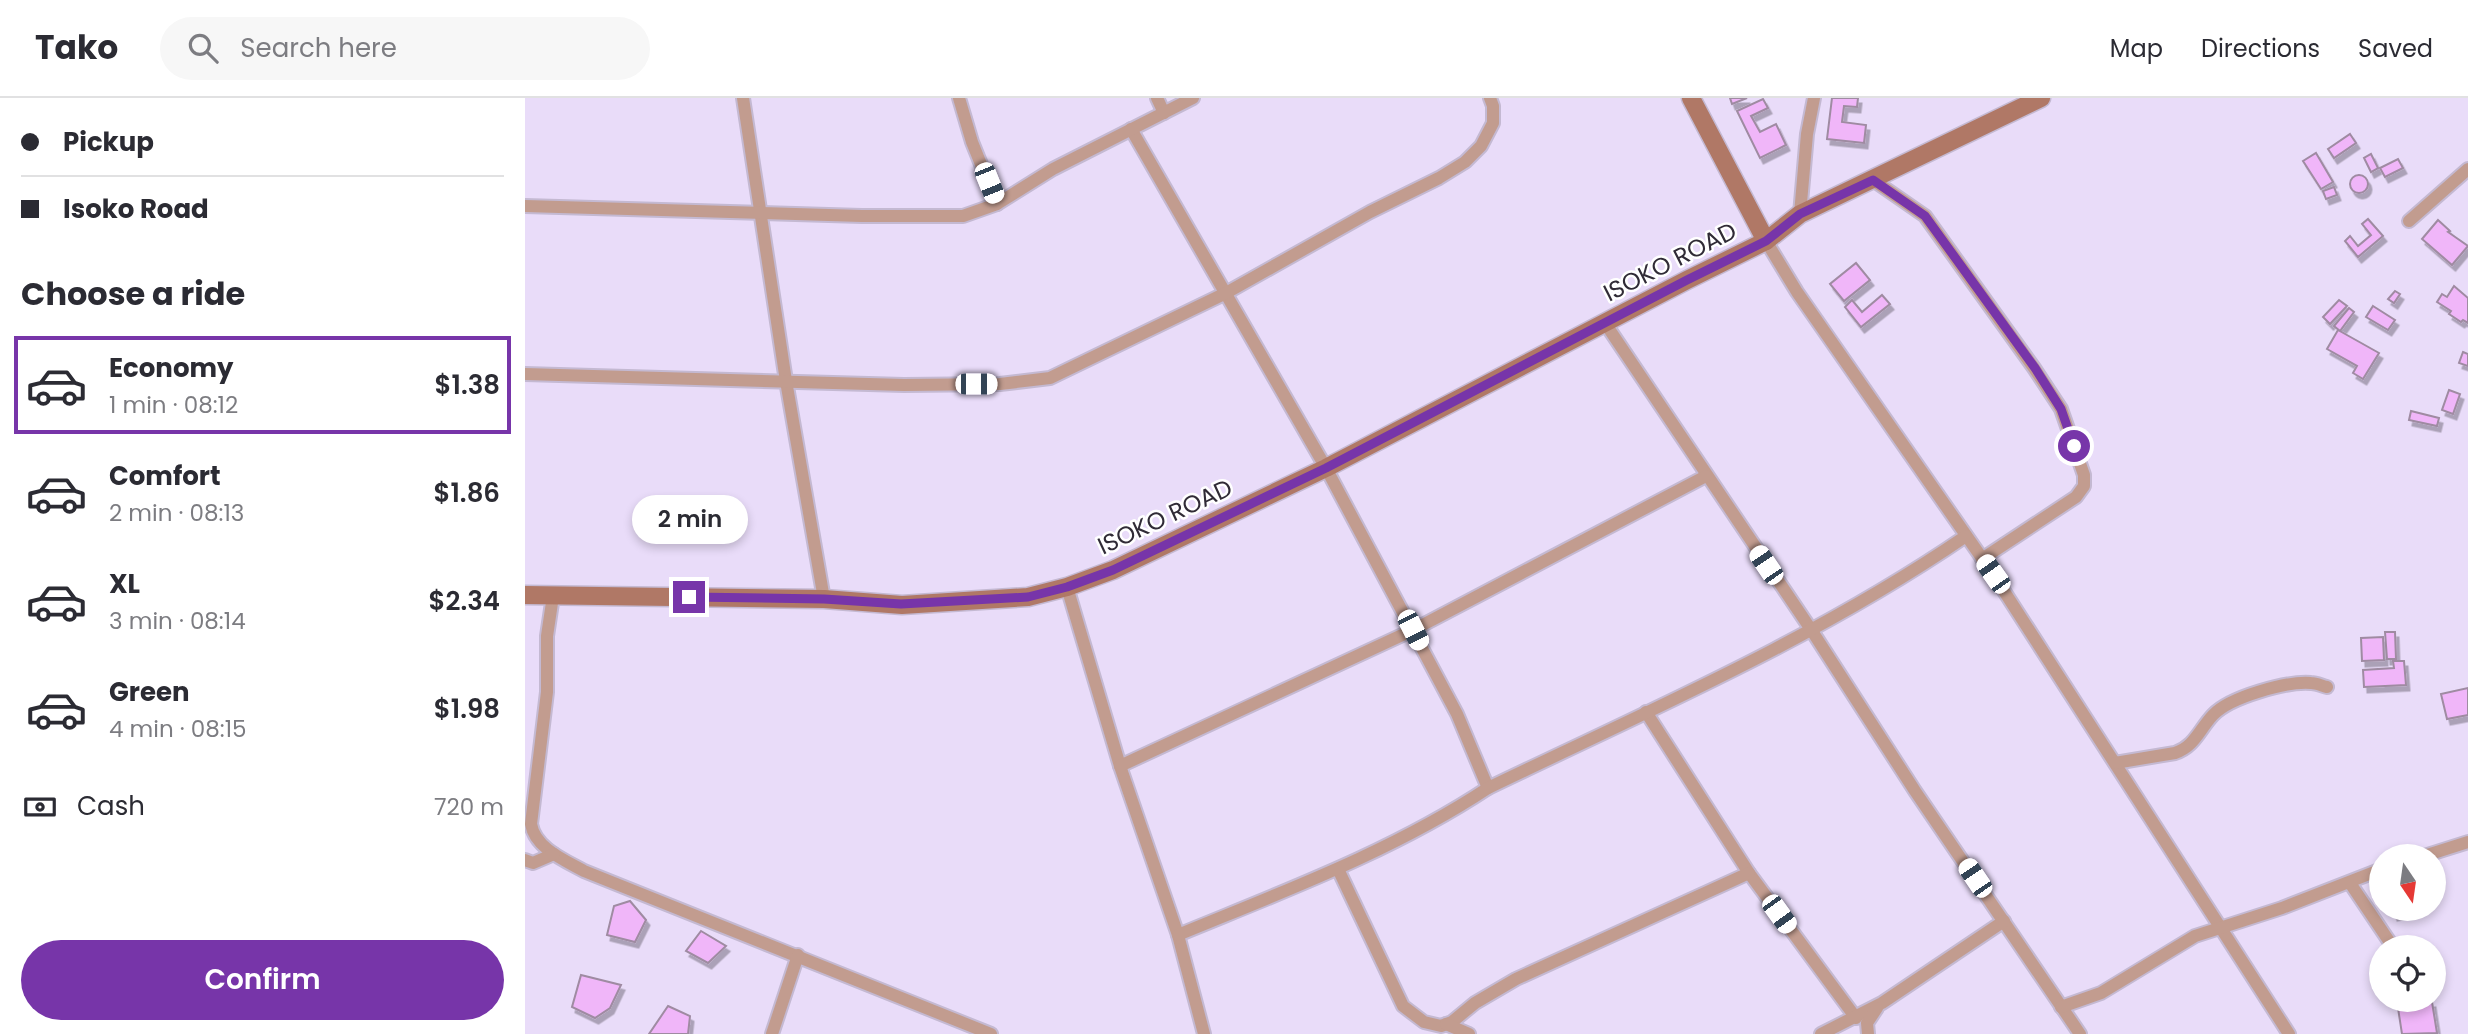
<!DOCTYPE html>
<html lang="en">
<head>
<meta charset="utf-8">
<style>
	:root { --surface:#fff; --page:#f7f7f7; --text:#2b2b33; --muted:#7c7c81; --line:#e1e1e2; --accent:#7735a9 }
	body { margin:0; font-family:Poppins,sans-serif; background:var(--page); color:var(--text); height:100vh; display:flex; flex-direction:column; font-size:26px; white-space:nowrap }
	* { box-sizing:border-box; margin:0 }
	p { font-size:23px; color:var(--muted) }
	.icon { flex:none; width:38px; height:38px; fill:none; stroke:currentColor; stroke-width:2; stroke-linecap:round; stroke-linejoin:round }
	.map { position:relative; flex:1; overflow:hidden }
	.details { display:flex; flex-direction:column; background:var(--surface); width:525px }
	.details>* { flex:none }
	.hud { display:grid; align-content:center; height:154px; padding:0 21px; background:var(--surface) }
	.needle { width:46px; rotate:167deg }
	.tools { position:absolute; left:1844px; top:746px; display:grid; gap:14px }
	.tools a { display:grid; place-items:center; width:77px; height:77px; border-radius:50%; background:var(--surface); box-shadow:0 4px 10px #0003; font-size:35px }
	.end { position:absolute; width:32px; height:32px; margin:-16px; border:9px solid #7735a9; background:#fff; box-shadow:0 0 0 4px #fff }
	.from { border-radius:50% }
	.bubble { position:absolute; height:49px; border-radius:24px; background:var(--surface); box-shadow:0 4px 10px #0003; font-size:23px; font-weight:600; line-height:49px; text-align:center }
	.car { position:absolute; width:21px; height:42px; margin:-21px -10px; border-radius:9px; box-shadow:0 0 5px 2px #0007; background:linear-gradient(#fff 24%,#345 0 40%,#fff 0 76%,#345 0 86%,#fff 0) }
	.hud b { display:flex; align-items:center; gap:24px; height:66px; font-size:26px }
	.hud b+b { border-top:2px solid var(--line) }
	.hud i { width:18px; height:18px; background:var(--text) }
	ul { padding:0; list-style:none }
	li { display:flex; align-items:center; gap:21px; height:98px; margin:0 14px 10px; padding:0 7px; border:4px solid transparent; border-radius:0px }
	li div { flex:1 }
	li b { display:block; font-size:26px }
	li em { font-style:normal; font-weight:600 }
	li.current { border-color:var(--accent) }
	li>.icon { width:63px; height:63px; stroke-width:1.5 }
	h2 { padding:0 21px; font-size:32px; line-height:84px }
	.pay { display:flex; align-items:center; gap:18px; height:77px; padding:0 21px; font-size:26px }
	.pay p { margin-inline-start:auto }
	.button { display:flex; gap:14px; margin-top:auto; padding:14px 21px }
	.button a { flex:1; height:80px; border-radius:42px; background:var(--accent); color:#fff; font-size:28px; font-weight:600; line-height:80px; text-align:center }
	header { display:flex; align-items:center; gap:42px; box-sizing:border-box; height:98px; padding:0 35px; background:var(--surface); border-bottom:2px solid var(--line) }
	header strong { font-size:33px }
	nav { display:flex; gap:38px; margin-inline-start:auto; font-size:24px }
	.search { width:490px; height:63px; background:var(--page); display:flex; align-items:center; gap:18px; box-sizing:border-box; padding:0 24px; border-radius:38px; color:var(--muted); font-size:26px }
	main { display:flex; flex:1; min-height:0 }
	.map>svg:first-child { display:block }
	.building { fill:#f0b6f9; stroke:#9f8ba2; stroke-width:2; filter:url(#shadow) }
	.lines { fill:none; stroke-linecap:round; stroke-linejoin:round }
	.street-casing { stroke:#c4b9d2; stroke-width:16 }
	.secondary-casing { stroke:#c4b9d2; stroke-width:21 }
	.street { stroke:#c29c8f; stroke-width:12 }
	.secondary { stroke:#b07866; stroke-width:18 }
	.route { stroke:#7735a9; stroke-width:9 }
	.labels { text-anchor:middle; stroke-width:5; stroke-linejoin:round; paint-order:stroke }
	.street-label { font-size:24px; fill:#302b36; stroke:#fff }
</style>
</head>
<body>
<header>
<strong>Tako</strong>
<div class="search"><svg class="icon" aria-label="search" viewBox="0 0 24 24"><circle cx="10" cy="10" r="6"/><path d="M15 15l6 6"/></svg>Search here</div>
<nav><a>Map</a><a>Directions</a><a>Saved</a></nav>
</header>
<main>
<section class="details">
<div class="hud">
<b><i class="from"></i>Pickup</b>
<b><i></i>Isoko Road</b>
</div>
<h2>Choose a ride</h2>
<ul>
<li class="current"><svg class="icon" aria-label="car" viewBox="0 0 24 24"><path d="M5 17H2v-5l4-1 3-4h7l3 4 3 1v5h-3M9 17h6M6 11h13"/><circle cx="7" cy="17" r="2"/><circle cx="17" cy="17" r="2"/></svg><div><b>Economy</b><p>1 min · 08:12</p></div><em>$1.38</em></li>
<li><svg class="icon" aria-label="car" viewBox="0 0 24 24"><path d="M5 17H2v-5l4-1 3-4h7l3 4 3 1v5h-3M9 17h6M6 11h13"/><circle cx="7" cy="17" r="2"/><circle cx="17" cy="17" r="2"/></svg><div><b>Comfort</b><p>2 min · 08:13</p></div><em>$1.86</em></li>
<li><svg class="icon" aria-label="car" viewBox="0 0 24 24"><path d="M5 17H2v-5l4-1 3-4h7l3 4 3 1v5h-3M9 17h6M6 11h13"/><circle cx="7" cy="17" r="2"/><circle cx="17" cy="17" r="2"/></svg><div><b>XL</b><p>3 min · 08:14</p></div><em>$2.34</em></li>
<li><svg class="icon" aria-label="car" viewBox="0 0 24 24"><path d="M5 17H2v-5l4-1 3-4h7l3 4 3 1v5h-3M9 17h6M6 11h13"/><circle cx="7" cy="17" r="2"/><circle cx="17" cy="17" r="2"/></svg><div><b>Green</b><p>4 min · 08:15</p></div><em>$1.98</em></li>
</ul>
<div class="pay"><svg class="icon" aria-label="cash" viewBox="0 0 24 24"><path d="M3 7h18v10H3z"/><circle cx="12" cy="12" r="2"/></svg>Cash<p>720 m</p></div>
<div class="button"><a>Confirm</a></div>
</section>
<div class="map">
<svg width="1943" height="936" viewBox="0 0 1943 936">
	<defs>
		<filter id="shadow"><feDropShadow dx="3.5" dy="5.5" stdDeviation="0" flood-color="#0004"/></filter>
	</defs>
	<rect width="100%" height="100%" fill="#e9dcf9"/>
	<!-- building -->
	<g class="building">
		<polygon points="1205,0 1222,0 1207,6"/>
		<polygon points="1307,0 1333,0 1332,9 1319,8 1317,24 1341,27 1339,45 1302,41"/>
		<polygon points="1238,1 1243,10 1226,18 1235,34 1251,26 1261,47 1235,60 1212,13"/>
		<polygon points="1825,36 1831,45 1809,60 1803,51"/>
		<polygon points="1791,55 1808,84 1796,91 1778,63"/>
		<polygon points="1846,56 1853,70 1846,74 1839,60"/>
		<polygon points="1873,61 1878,70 1860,79 1855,70"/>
		<circle cx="1834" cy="86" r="9"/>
		<polygon points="1809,89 1812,97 1801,101 1798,93"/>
		<polygon points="1843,121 1858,138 1833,159 1820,143 1825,138 1833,148 1846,137 1837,126"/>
		<polygon points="1913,122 1925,133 1923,134 1943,148 1927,167 1897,141"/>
		<polygon points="1331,165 1345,182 1319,203 1305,186"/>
		<polygon points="1929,188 1943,200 1943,225 1938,222 1936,224 1924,216 1926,213 1912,204 1917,196 1922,199"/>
		<polygon points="1870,193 1875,196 1869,205 1863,201"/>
		<polygon points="1357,197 1365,206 1336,229 1320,209 1327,202 1337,214"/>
		<polygon points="1814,202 1822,208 1805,226 1798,219"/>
		<polygon points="1848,208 1870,222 1863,232 1841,219"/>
		<polygon points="1824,210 1829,214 1815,233 1809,228"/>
		<polygon points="1813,232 1854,255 1838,281 1828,275 1832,268 1802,251"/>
		<polygon points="1938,254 1943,256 1943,268 1934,265"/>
		<polygon points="1924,292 1935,296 1928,316 1917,312"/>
		<polygon points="1886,313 1914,320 1912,328 1884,322"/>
		<polygon points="1860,534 1870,534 1871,561 1862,561"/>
		<polygon points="1858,539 1859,562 1837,563 1836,540"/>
		<polygon points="1868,563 1879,563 1881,587 1839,589 1838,572 1869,570"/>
		<polygon points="1943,590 1943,617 1922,621 1916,596"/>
		<polygon points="105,803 121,822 110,844 82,837 89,808"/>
		<polygon points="1867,810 1894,810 1869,817"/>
		<polygon points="176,833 201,848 183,865 161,853"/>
		<polygon points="56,877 96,887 85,910 70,920 47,909"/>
		<polygon points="1907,904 1912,935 1877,936 1873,910"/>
		<polygon points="143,908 165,918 163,936 124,936"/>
	</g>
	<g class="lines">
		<defs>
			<g id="street">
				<polyline points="218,0 261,283 299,501"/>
				<polyline points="434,0 447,44 472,106"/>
				<polyline points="632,0 639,15"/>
				<polyline points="606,31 801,370 932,616 963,690"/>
				<polyline points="1348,82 1400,118 1509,270 1536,311 1559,377 1559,388 1551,399 1457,461"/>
				<polyline points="0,108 337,118 438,118 472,106 528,71 668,0"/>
				<polyline points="1275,116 1282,36 1289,0"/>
				<polyline points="1884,123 1943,71"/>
				<polyline points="1241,143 1272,194 1468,476 1764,936"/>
				<polyline points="1080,225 1287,533 1390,693 1555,936"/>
				<polyline points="0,276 379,287 475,286 525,280 701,195 845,114 914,80 940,64 956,48 968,25 968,8 965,0"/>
				<polyline points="542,489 595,668 653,837 679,936"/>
				<path d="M 28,498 L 22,538 L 22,594 L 6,726 C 10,750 39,762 59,773 L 466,936"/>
				<polyline points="1121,614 1224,775 1331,920"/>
				<path d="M 1590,665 L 1650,655 C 1670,648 1674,632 1688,617 C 1705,599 1762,583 1786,585 C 1792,585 1797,588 1802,589"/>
				<polyline points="595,668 888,532 1181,378"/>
				<polyline points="1899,758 1943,744"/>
				<polyline points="0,762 8,765 29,756"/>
				<polyline points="813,771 878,908 899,924 916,928 927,924 950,905 991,881 1224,775"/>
				<polyline points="1825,785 1868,849"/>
				<path d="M 653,837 C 757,794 868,753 963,690 C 1125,612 1292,540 1441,438"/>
				<polyline points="1536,909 1576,895 1670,838 1757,810 1857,771"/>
				<polyline points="921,926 944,936"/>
				<polyline points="247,936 273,857"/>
				<polyline points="1296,936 1357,905 1479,823"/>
				<polyline points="1343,936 1342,925 1352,910"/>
			</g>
			<g id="secondary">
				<polyline points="1166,0 1241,143"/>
				<polyline points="0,497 299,501 377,507 503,499 542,489 588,472 801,370 1162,182 1241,143 1275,116 1516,0"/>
			</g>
		</defs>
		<!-- street casing -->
		<use href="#street" class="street-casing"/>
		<!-- secondary casing -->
		<use href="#secondary" class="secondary-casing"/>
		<!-- street -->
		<use href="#street" class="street"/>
		<!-- secondary -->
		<use href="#secondary" class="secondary"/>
	</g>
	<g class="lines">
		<!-- route -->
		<polyline class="route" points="164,499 299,501 376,506 503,499 542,489 588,472 801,370 1162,182 1241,143 1275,116 1348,82 1400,118 1510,270 1536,311 1549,348"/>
	</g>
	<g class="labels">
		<!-- street labels -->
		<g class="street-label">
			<text transform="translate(1145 164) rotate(-27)" y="8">ISOKO ROAD</text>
			<text transform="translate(640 419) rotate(-25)" y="8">ISOKO ROAD</text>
		</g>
	</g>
</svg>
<div class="tools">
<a><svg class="needle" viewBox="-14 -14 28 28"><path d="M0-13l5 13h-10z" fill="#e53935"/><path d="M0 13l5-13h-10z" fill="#7c7c81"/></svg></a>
<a><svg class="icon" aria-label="locate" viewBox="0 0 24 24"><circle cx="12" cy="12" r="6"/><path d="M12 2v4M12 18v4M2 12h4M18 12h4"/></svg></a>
</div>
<i class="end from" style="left:1549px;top:348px"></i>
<i class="end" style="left:164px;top:499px"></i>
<div class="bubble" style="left:107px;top:397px;width:116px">2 min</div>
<i class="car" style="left:464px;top:85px;rotate:158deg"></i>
<i class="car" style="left:451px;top:286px;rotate:90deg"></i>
<i class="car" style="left:1241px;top:467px;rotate:326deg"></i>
<i class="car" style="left:1468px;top:476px;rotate:325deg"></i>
<i class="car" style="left:888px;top:532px;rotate:153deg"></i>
<i class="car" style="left:1450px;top:780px;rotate:326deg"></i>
<i class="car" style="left:1254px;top:816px;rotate:144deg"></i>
</div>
</main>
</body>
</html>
